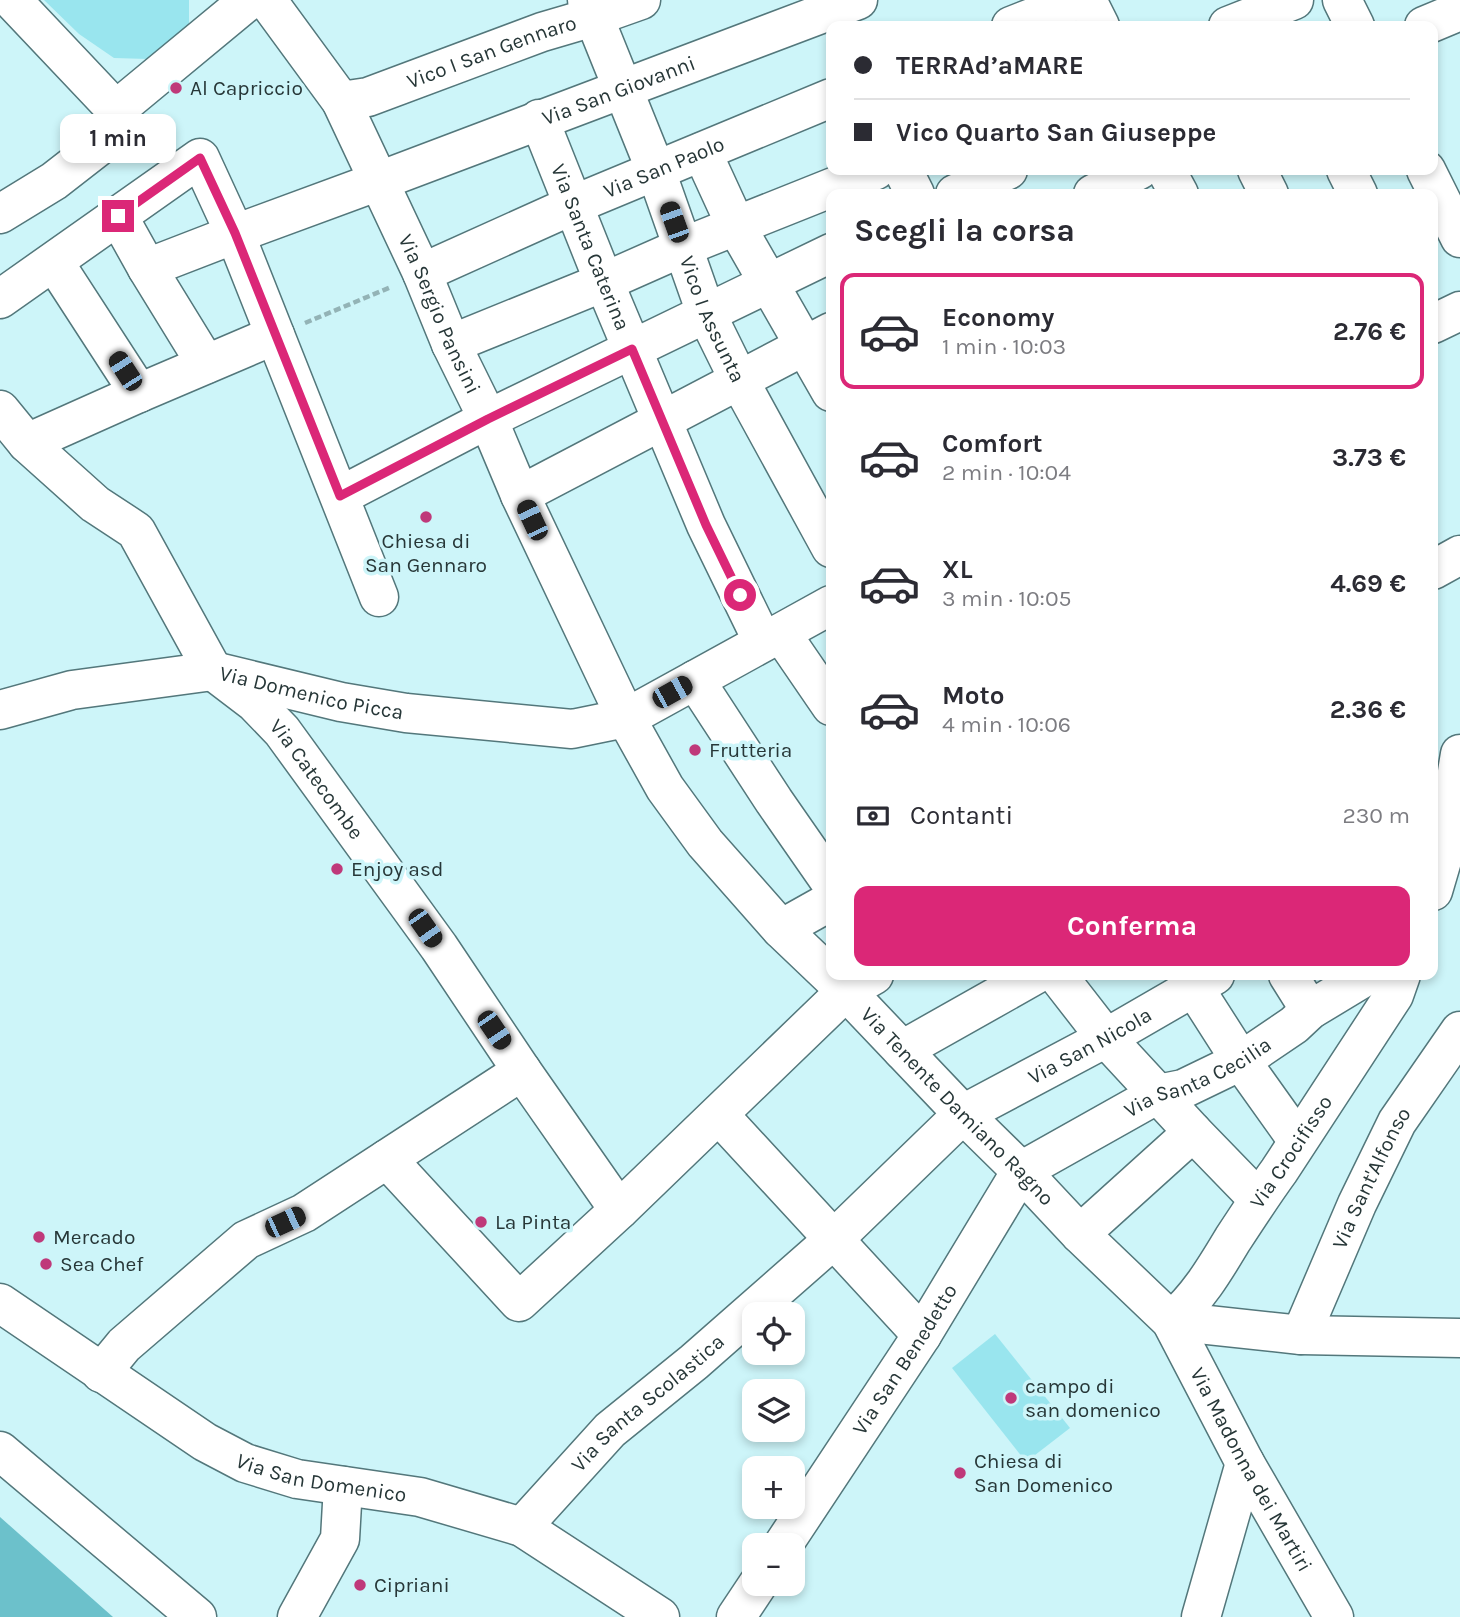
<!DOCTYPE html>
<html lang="it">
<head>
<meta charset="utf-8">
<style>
	:root { --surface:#fff; --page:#f2f2f3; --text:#2b2b33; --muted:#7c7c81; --line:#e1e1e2; --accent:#db2777 }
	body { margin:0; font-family:Karla,sans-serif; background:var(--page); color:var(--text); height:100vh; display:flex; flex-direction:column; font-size:26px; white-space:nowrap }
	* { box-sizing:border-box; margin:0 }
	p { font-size:23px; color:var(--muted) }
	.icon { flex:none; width:38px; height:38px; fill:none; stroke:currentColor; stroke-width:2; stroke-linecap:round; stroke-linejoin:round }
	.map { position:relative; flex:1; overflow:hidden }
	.drawer { position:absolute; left:826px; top:189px; width:612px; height:791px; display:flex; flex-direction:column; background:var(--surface); border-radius:14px; box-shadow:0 4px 10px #0003 }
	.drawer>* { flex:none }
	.hud { position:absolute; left:826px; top:21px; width:612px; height:154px; border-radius:14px; box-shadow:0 4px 10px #0003; display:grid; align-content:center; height:154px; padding:0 28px; background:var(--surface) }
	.fabs { position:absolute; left:742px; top:1302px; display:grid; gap:14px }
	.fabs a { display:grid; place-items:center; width:63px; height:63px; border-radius:14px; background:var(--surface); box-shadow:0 4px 10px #0003; font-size:35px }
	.end { position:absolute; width:32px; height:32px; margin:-16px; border:9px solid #db2777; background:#fff; box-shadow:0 0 0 4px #fff }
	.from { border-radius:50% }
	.bubble { position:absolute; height:49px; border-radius:14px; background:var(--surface); box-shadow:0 4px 10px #0003; font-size:23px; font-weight:700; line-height:49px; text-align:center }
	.car { position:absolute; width:21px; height:42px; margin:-21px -10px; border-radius:9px; box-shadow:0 0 5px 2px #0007; background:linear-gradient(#222 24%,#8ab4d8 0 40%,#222 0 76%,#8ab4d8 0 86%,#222 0) }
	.hud b { display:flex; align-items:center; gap:24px; height:66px; font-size:26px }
	.hud b+b { border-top:2px solid var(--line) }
	.hud i { width:18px; height:18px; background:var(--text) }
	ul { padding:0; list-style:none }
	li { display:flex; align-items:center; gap:21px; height:116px; margin:0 14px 10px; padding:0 14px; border:4px solid transparent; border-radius:14px }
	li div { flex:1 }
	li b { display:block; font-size:26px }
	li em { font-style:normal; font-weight:700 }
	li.selected { border-color:var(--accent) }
	li>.icon { width:63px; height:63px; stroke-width:1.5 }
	h2 { padding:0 28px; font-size:32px; line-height:84px }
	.pay { display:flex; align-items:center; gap:18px; height:77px; padding:0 28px; font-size:26px }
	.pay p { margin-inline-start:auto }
	.button { display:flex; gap:14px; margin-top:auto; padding:14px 28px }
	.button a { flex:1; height:80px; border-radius:14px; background:var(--accent); color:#fff; font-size:28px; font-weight:700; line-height:80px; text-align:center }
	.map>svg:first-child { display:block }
	.green { fill:#99e5ee }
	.water { fill:#6cc1cb }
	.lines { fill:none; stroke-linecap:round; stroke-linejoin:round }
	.minor-casing { stroke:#53777b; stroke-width:41 }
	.path { stroke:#93b3b6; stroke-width:4.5; stroke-dasharray:7 3.5; stroke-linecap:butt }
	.minor { stroke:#fff; stroke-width:38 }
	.route { stroke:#db2777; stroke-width:9 }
	.poi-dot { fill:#bf397a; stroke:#cdf5f9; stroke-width:2.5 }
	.labels { text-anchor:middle; stroke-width:7; stroke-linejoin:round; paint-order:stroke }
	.street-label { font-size:21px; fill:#273738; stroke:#cdf5f9 }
	.poi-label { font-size:21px; fill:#273738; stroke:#cdf5f9; text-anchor:start }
</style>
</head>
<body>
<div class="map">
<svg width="1460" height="1617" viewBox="0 0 1460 1617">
	<rect width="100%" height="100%" fill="#cdf5f9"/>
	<!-- green -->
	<g class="green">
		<polygon points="44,0 189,0 189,25 148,59 114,58 79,34"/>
		<polygon points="995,1334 1070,1428 1026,1462 952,1368"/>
	</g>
	<!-- water -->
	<polygon class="water" points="0,1517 113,1617 0,1617"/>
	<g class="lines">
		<defs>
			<g id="minor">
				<polyline points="12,0 116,110"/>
				<path id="s1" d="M 267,0 L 341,101 L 422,273 L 451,344 L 488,419 L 520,495 L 626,718 L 665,788 L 705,843 L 781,929 L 846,991 L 963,1114 L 1021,1171 L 1080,1234 L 1171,1321 L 1245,1463 L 1334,1617"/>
				<path id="s2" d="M 587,0 L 656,171 L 706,313 L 739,380 L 831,548"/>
				<polyline points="1087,0 1100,26"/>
				<polyline points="1342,0 1355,26"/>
				<polyline points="1011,26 1077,0"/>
				<polyline points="1228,26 1294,0"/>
				<polyline points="1424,26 1460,11"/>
				<path id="s3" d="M 341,101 L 368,97 L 542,32 L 593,17 L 641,0"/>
				<polyline points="116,110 249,0"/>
				<path id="s4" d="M 539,119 L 604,282 L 706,525 L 763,642"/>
				<polyline points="702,152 736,226 831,392"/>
				<polyline points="903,170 915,194"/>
				<polyline points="1166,170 1179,194"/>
				<polyline points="1257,170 1269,194"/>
				<polyline points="1346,170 1358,194"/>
				<polyline points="1426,170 1460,238"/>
				<polyline points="955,194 1008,170"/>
				<polyline points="1093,194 1139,170"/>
				<polyline points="0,214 54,181 99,146 113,128 116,110"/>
				<polyline points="118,216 147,268 206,364"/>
				<polyline points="54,262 139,393"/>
				<path id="s5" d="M 147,268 L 235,234 L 379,181 L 858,0"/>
				<path id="s6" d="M 422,273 L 573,205 L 831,98"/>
				<polyline points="0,299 200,158 235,234 379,597"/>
				<polyline points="1433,324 1460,311"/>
				<polyline points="451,344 604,282 683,247 876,170"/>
				<path id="s7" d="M 0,410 L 27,443 L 95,504 L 136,531 L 213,671 L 255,703 L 282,731 L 439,947 L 522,1071 L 619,1210"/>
				<polyline points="27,443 139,393 275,335"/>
				<polyline points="520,495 831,332"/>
				<polyline points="340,496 488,419 831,253"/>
				<polyline points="1433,570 1460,555"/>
				<polyline points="781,633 831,706"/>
				<polyline points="695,680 774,801 831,883"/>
				<path id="s8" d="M 0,710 L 72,690 L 213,671 L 341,702 L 406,713 L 572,729 L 626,718 L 831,605"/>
				<polyline points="1433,891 1443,857 1460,754"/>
				<polyline points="781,929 831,901"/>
				<polyline points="1057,975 1106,1038 1193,1132 1258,1199"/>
				<polyline points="1186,975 1241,1061 1298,1141"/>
				<polyline points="1288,975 1310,1010"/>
				<polyline points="902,1050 1035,975"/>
				<polyline points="719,1115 922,1335"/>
				<polyline points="387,1159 519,1302 619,1210 846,991 874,975"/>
				<polyline points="1080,1234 1193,1132"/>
				<path id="s9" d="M 0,1303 L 205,1442 L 245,1463 L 297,1479 L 420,1497 L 522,1527 L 660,1617"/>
				<path id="s10" d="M 1171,1321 C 1198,1298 1215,1269 1233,1239 C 1248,1216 1263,1193 1279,1171 L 1394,995 L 1401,975"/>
				<polyline points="1171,1321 1301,1335 1460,1338"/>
				<path id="s11" d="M 1301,1335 L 1357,1204 L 1397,1122 L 1460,1031"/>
				<polyline points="101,1373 124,1345 246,1240 304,1213 522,1071"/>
				<polyline points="0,1451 197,1617"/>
				<path id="s12" d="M 522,1527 L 610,1430 L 694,1362 L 834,1239 L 963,1114 L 1106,1038 L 1215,975"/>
				<path id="s13" d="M 783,1545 L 922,1335 L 1021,1171 L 1158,1094 L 1183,1089 L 1241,1061 L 1294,1025 L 1310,1010 L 1368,975"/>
				<polyline points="297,1617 340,1539 343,1486"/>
				<polyline points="736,1617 758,1584"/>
				<polyline points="1201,1617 1245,1463"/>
			</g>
		</defs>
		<!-- minor casing -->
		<use href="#minor" class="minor-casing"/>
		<!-- path -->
		<polyline class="path" points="305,323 391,287"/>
		<!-- minor -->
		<use href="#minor" class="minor"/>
	</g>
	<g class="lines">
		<!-- route -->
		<polyline class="route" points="118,216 200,158 235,233 340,496 488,419 632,349 706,525 740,595"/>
	</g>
	<!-- markers -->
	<g class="poi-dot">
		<circle cx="176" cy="88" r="7"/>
		<circle cx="426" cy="517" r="7"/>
		<circle cx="695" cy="750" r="7"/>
		<circle cx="337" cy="869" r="7"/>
		<circle cx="481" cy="1222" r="7"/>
		<circle cx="39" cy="1237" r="7"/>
		<circle cx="46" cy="1264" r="7"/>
		<circle cx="1011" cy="1398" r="7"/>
		<circle cx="960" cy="1473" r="7"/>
		<circle cx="360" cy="1585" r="7"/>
	</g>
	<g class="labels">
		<!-- street labels -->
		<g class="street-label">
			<text dy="7" stroke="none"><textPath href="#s3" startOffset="159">Vico I San Gennaro</textPath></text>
			<text dy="7" stroke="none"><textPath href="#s5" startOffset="504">Via San Giovanni</textPath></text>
			<text dy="7" stroke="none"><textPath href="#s6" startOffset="264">Via San Paolo</textPath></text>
			<text dy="7" stroke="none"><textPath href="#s4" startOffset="138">Via Santa Caterina</textPath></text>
			<text dy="7" stroke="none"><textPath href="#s1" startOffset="360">Via Sergio Pansini</textPath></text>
			<text dy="7" stroke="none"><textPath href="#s2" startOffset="343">Vico I Assunta</textPath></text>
			<text dy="7" stroke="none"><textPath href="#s8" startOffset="318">Via Domenico Picca</textPath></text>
			<text dy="7" stroke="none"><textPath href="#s7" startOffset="494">Via Catecombe</textPath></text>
			<text dy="7" stroke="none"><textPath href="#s12" startOffset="749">Via San Nicola</textPath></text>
			<text dy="7" stroke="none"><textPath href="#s13" startOffset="644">Via Santa Cecilia</textPath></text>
			<text dy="7" stroke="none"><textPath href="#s1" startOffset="1318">Via Tenente Damiano Ragno</textPath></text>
			<text dy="7" stroke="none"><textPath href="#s10" startOffset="208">Via Crocifisso</textPath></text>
			<text dy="7" stroke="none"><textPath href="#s11" startOffset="172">Via Sant'Alfonso</textPath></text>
			<text dy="7" stroke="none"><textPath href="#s13" startOffset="222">Via San Benedetto</textPath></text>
			<text dy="7" stroke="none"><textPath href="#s12" startOffset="177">Via Santa Scolastica</textPath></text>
			<text dy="7" stroke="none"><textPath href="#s1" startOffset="1790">Via Madonna dei Martiri</textPath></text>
			<text dy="7" stroke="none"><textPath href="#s9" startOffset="371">Via San Domenico</textPath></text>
		</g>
		<!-- poi labels -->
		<g class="poi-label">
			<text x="190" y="95">Al Capriccio</text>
			<text x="426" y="548" text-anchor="middle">Chiesa di<tspan x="426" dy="24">San Gennaro</tspan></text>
			<text x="709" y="757">Frutteria</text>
			<text x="351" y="876">Enjoy asd</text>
			<text x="495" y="1229">La Pinta</text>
			<text x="53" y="1244">Mercado</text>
			<text x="60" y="1271">Sea Chef</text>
			<text x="1025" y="1393">campo di<tspan x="1025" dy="24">san domenico</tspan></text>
			<text x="974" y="1468">Chiesa di<tspan x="974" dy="24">San Domenico</tspan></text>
			<text x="374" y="1592">Cipriani</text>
		</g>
	</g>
</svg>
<div class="fabs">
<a><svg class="icon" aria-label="locate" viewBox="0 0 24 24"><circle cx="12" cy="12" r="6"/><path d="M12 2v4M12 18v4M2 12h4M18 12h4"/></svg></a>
<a><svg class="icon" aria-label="layers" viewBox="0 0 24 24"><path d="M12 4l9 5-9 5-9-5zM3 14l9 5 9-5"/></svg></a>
<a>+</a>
<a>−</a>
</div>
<i class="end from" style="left:740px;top:595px"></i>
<i class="end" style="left:118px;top:216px"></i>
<div class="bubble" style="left:60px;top:114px;width:116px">1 min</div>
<i class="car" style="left:674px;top:222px;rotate:340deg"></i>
<i class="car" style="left:125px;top:371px;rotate:327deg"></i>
<i class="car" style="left:532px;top:520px;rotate:335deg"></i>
<i class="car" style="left:672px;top:692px;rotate:61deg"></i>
<i class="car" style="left:425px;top:928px;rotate:145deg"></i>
<i class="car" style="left:494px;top:1030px;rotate:146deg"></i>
<i class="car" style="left:285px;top:1222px;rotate:65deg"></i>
<div class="hud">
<b><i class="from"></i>TERRAd’aMARE</b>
<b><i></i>Vico Quarto San Giuseppe</b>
</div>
<section class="drawer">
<h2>Scegli la corsa</h2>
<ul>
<li class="selected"><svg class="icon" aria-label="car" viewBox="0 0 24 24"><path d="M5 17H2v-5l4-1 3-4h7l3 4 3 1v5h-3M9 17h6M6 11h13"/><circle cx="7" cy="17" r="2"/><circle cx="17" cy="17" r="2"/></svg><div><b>Economy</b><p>1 min · 10:03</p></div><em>2.76 €</em></li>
<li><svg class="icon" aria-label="car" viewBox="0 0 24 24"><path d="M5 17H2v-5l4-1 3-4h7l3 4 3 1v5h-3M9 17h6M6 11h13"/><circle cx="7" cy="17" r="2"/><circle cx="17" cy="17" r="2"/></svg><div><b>Comfort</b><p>2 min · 10:04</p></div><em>3.73 €</em></li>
<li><svg class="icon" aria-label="car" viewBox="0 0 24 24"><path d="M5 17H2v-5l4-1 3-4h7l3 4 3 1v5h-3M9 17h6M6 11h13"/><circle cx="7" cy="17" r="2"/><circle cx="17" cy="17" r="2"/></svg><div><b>XL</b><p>3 min · 10:05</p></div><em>4.69 €</em></li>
<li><svg class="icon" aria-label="car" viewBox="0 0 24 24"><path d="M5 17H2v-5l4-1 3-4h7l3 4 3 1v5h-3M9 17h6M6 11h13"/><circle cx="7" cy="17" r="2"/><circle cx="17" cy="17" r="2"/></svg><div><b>Moto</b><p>4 min · 10:06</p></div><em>2.36 €</em></li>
</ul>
<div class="pay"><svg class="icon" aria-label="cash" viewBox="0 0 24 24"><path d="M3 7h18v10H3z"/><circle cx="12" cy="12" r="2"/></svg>Contanti<p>230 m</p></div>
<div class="button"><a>Conferma</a></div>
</section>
</div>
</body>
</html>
